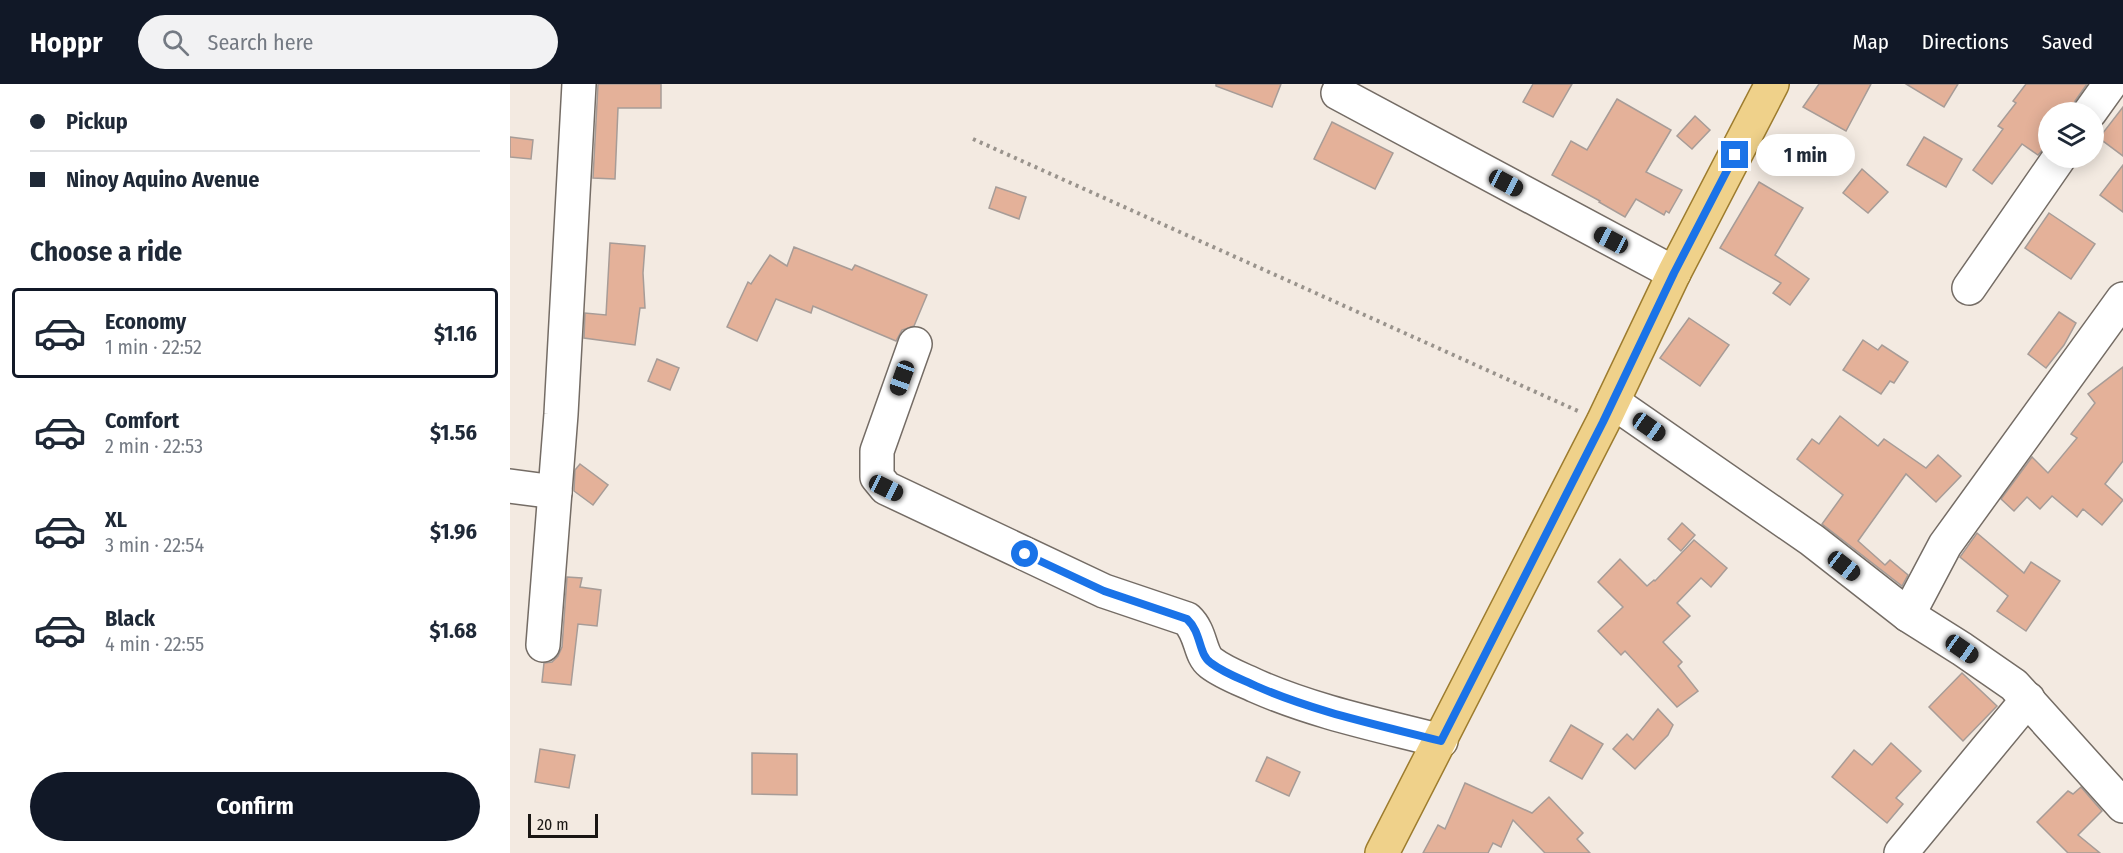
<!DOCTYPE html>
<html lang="en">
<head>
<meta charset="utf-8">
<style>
	:root { --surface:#fff; --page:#f2f2f3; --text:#1f2937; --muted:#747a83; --line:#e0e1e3; --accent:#111827 }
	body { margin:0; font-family:"Fira Sans Condensed",sans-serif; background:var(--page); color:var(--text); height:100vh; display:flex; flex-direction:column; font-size:22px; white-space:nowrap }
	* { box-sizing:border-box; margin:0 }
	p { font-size:20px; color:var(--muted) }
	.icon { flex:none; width:33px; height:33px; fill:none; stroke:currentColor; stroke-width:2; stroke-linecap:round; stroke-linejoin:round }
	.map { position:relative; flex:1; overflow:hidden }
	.drawer { display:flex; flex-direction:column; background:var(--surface); width:510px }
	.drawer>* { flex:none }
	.hud { display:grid; align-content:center; height:132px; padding:0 30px; background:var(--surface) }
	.controls { position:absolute; left:1528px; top:18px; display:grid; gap:12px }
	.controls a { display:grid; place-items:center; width:66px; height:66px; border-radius:50%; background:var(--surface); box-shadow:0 3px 15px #0003; font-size:30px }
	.scale { position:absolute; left:18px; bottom:15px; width:70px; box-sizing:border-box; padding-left:6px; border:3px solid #191613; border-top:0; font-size:16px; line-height:21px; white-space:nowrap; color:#191613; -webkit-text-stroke:4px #f3eae1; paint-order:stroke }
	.end { position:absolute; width:27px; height:27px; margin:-14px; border:8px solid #1a73e8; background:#fff; box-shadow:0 0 0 3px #fff }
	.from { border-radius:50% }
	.bubble { position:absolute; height:42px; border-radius:21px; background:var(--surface); box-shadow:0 3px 15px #0003; font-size:20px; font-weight:700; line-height:42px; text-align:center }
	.car { position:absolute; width:18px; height:36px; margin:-18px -9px; border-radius:8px; box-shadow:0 0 4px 2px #0007; background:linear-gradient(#222 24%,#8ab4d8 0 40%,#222 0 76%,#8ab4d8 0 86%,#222 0) }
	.hud b { display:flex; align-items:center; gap:21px; height:57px; font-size:22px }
	.hud b+b { border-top:2px solid var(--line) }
	.hud i { width:15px; height:15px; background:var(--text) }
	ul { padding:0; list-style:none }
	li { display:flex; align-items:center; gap:18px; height:90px; margin:0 12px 9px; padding:0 18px; border:3px solid transparent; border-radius:6px }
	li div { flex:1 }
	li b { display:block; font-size:22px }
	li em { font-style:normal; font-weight:700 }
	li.current { border-color:var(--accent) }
	li>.icon { width:54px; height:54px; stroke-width:1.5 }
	h2 { padding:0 30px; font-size:27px; line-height:72px }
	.primary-button { display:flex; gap:12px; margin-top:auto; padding:12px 30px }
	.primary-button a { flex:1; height:69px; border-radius:36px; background:var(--accent); color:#fff; font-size:24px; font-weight:700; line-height:69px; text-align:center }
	header { display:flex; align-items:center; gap:36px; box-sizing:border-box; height:84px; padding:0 30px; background:var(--accent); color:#fff }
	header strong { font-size:28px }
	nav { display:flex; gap:33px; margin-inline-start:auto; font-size:21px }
	.search { width:420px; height:54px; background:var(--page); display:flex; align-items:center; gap:15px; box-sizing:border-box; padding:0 21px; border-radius:33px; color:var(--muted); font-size:22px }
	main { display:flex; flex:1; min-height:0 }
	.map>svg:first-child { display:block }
	.building { fill:#e4b199; stroke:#a79c97; stroke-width:1.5 }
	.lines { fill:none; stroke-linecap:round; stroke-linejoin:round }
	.minor-casing { stroke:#746c65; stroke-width:36 }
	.major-casing { stroke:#9d7c2e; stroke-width:36 }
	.path { stroke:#99938c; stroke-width:4; stroke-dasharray:3 4.5; stroke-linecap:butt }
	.minor { stroke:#fff; stroke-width:33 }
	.major { stroke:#efd18a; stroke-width:33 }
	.route { stroke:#1a73e8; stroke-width:8 }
</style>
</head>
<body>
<header>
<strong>Hoppr</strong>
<div class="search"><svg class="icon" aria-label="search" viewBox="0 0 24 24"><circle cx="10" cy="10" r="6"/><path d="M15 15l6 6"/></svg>Search here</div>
<nav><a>Map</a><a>Directions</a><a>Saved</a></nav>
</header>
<main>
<section class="drawer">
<div class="hud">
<b><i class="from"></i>Pickup</b>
<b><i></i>Ninoy Aquino Avenue</b>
</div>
<h2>Choose a ride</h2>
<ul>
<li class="current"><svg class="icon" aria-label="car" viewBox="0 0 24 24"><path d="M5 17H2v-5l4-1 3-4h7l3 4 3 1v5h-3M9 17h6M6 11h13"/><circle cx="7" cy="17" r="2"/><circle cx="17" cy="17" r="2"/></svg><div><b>Economy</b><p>1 min · 22:52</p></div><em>$1.16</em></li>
<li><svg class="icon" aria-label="car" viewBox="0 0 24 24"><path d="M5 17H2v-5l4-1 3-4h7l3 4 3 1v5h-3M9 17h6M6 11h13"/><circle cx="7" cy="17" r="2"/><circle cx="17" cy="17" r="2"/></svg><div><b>Comfort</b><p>2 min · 22:53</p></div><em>$1.56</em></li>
<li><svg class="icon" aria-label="car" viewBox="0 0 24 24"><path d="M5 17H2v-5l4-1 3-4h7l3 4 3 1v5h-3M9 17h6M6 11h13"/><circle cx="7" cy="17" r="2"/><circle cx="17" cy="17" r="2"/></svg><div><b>XL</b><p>3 min · 22:54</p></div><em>$1.96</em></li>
<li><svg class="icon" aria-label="car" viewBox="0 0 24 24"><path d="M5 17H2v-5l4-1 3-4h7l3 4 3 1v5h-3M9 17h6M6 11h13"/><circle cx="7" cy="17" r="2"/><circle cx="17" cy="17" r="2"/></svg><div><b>Black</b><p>4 min · 22:55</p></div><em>$1.68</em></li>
</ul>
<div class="primary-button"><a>Confirm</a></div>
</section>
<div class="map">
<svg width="1613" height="769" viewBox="0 0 1613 769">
	<rect width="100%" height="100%" fill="#f3eae1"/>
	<!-- building -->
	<g class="building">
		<polygon points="88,0 151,0 151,24 108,24 105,95 83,94"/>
		<polygon points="706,0 771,0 762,23 706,2"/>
		<polygon points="1023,0 1062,0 1043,33 1013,18"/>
		<polygon points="1309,0 1361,0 1336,47 1293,23"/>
		<polygon points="1396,0 1448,0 1434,23"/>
		<polygon points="1516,0 1577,0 1565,17 1562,28 1539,28 1539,59 1528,71 1512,60 1482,100 1463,86 1493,45 1488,42 1506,19 1503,17"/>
		<polygon points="1107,15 1161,46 1136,88 1172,106 1159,129 1156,127 1154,131 1126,115 1115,133 1089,118 1090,117 1042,91 1061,57 1077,66"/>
		<polygon points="1613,23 1613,72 1589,54"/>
		<polygon points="1185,32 1200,46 1182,65 1167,52"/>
		<polygon points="822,38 883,69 865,105 804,75"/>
		<polygon points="0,53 23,56 21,75 0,73"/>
		<polygon points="1414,53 1452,75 1436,103 1397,81"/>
		<polygon points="1613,81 1613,128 1590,111"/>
		<polygon points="1352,85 1378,108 1358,129 1333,109"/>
		<polygon points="1249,98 1293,124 1265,171 1299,195 1280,221 1263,209 1271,199 1210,164"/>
		<polygon points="486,103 516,113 509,135 479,124"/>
		<polygon points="1539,129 1585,160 1561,195 1515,164"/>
		<polygon points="100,159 135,162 133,189 135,224 130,224 125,261 74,254 75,229 96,231"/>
		<polygon points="284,163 342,186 345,181 417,211 404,242 392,246 386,257 303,222 301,229 266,215 247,257 217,243 238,198 241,200 260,171 277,182"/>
		<polygon points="1549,228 1566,239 1554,261 1536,284 1518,270"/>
		<polygon points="1179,234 1219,261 1190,302 1150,274"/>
		<polygon points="1353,256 1368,266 1372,261 1398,278 1384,299 1380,297 1371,310 1333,286"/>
		<polygon points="147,275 169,284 160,306 138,297"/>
		<polygon points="1613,283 1613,377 1595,400 1613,416 1592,441 1573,425 1567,433 1542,412 1530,425 1517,413 1504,427 1491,415 1522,373 1538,389 1567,354 1561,350 1585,319 1578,310"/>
		<polygon points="1330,332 1368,362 1374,355 1416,384 1428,371 1451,392 1426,418 1396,390 1348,457 1375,481 1380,476 1398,491 1392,502 1312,440 1333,411 1287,375 1302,355 1309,360"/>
		<polygon points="70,380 98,401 83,421 64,407 65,386"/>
		<polygon points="1172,439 1185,451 1171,467 1158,455"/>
		<polygon points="1467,449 1514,489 1521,478 1550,497 1516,547 1487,527 1498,512 1450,473"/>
		<polygon points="1184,456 1217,484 1201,503 1191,494 1167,519 1180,532 1153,558 1172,578 1168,582 1188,607 1167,623 1115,567 1111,571 1088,547 1113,523 1088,498 1110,475 1137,502 1144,496 1145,497"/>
		<polygon points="57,493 72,494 70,503 91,506 87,542 68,540 61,601 32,598 34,579 42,578 48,572 52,563"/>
		<polygon points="1452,589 1487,622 1453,657 1419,623"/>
		<polygon points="1148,625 1163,641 1158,651 1125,685 1103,665 1117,650 1123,656"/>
		<polygon points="1061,641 1093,660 1072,695 1040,677"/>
		<polygon points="1381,659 1411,687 1386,714 1393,720 1377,739 1322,693 1344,666 1362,681"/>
		<polygon points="30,665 65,671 59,704 25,698"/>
		<polygon points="242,669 287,670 287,711 242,710"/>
		<polygon points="757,673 790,688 779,712 746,697"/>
		<polygon points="955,699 1022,729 1039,713 1073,749 1067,755 1080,769 1035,769 1003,736 991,763 983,759 978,769 913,769 928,741 935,745"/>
		<polygon points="1571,703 1592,727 1568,751 1590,769 1558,769 1527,738 1558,707 1563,710"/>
	</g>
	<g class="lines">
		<defs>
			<g id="minor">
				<polyline points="828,9 1164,189"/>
				<polyline points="1580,28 1600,0"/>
				<polyline points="1459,204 1549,74"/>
				<path d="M 405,260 L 367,367 L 367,393 L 376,404 L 594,507 L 677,535 C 692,549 689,570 701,579 C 714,589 731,595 746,602 C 805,628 869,641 931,657"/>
				<polyline points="1103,318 1302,456 1398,531 1452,565 1504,601 1613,722"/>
				<polyline points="0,402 45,408"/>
				<polyline points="1398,531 1435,461 1613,215"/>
				<polyline points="33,561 51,330 69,0"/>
				<polyline points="1391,769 1518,615"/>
			</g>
			<polyline id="major" points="872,769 1093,338 1164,189 1262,0"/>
		</defs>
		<!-- minor casing -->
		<use href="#minor" class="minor-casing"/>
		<!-- major casing -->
		<use href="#major" class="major-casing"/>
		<!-- path -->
		<polyline class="path" points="463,55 1068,327"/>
		<!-- minor -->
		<use href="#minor" class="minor"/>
		<!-- major -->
		<use href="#major" class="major"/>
	</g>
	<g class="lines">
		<!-- route -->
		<path class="route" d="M 515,470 L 594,507 L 677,535 C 692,549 688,570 701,579 C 714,589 731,595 746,602 C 805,628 869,641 931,657 L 1093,338 L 1164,189 L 1225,71"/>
	</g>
</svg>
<div class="controls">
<a><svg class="icon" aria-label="layers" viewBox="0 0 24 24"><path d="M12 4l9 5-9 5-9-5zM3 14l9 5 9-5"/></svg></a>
</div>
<div class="scale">20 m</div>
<i class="end from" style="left:515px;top:470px"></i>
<i class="end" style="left:1225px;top:71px"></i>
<div class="bubble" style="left:1246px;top:50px;width:99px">1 min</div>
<i class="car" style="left:996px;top:99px;rotate:118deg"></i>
<i class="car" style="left:1101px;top:156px;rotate:298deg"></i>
<i class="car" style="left:392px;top:294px;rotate:200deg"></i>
<i class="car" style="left:1139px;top:343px;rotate:125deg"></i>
<i class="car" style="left:376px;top:404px;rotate:116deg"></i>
<i class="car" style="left:1334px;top:482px;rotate:128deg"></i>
<i class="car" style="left:1452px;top:565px;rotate:125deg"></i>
</div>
</main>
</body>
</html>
